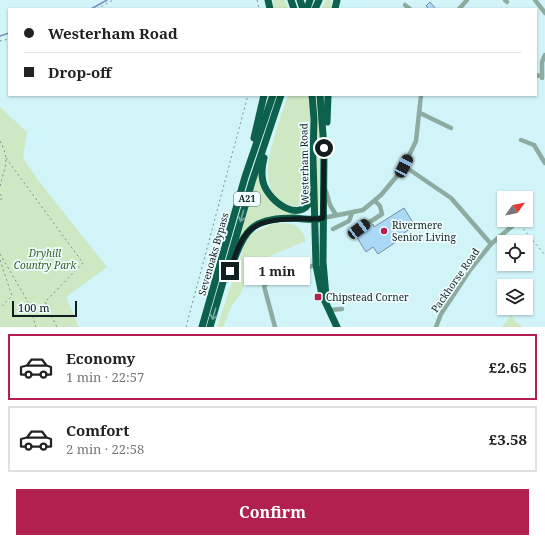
<!DOCTYPE html>
<html lang="en">
<head>
<meta charset="utf-8">
<style>
	:root { --surface:#fff; --page:#f2f2f2; --text:#222; --muted:#767676; --line:#e0e0e0; --accent:#b2214d }
	body { margin:0; font-family:"Noto Serif",serif; background:var(--page); color:var(--text); height:100vh; display:flex; flex-direction:column; font-size:15px; white-space:nowrap }
	* { box-sizing:border-box; margin:0 }
	p { font-size:13px; color:var(--muted) }
	.icon { flex:none; width:22px; height:22px; fill:none; stroke:currentColor; stroke-width:2; stroke-linecap:round; stroke-linejoin:round }
	.map { position:relative; height:327px; overflow:hidden }
	.panel { display:flex; flex-direction:column; background:var(--surface); flex:1 }
	.panel>* { flex:none }
	.guide { position:absolute; left:8px; top:8px; width:529px; height:88px; border-radius:0px; box-shadow:0 1px 3px #0004; display:grid; align-content:center; height:88px; padding:0 16px; background:var(--surface) }
	.needle { width:26px; rotate:57deg }
	.buttons { position:absolute; left:497px; top:191px; display:grid; gap:8px }
	.buttons a { display:grid; place-items:center; width:36px; height:36px; border-radius:0px; background:var(--surface); box-shadow:0 1px 3px #0004; font-size:20px }
	.scale { position:absolute; left:12px; bottom:10px; width:65px; box-sizing:border-box; padding-left:4px; border:2px solid #111e20; border-top:0; font-size:11px; line-height:14px; white-space:nowrap; color:#111e20; -webkit-text-stroke:3px #effdfe; paint-order:stroke }
	.end { position:absolute; width:18px; height:18px; margin:-9px; border:5px solid #111e20; background:#fff; box-shadow:0 0 0 2px #fff }
	.from { border-radius:50% }
	.bubble { position:absolute; height:28px; border-radius:0px; background:var(--surface); box-shadow:0 1px 3px #0004; font-size:13px; font-weight:700; line-height:28px; text-align:center }
	.car { position:absolute; width:12px; height:24px; margin:-12px -6px; border-radius:5px; box-shadow:0 0 3px 1px #0007; background:linear-gradient(#222 24%,#8ab4d8 0 40%,#222 0 76%,#8ab4d8 0 86%,#222 0) }
	.guide b { display:flex; align-items:center; gap:14px; height:38px; font-size:15px }
	.guide b+b { border-top:1px solid var(--line) }
	.guide i { width:10px; height:10px; background:var(--text) }
	ul { padding:7px 0 0; list-style:none }
	li { display:flex; align-items:center; gap:12px; height:66px; margin:0 8px 6px; padding:0 8px; border:2px solid var(--line); border-radius:0px }
	li div { flex:1 }
	li b { display:block; font-size:15px }
	li em { font-style:normal; font-weight:700 }
	li.active { border-color:var(--accent) }
	li>.icon { width:36px; height:36px; stroke-width:1.5 }
	.action { display:flex; gap:8px; margin-top:auto; padding:8px 16px }
	.action a { flex:1; height:46px; border-radius:0px; background:var(--accent); color:#fff; font-size:16px; font-weight:700; line-height:46px; text-align:center }
	.map>svg:first-child { display:block }
	.green { fill:#cee8c4 }
	.lines { fill:none; stroke-linecap:round; stroke-linejoin:round }
	.stream { stroke:#7b8cc1; stroke-width:1.5 }
	.building { fill:#aad9f8; stroke:#758e9e }
	.path { stroke:#7a9396; stroke-width:1; stroke-dasharray:2 3; stroke-linecap:butt }
	.minor { stroke:#8daba0; stroke-width:4.5 }
	.highway { stroke:#0d604b; stroke-width:7 }
	.oneway { stroke:#73a79c }
	.route { stroke:#111e20; stroke-width:5 }
	.poi-dot { fill:#b2214d; stroke:#effdfe; stroke-width:1.5 }
	.labels { text-anchor:middle; stroke-width:3.5; stroke-linejoin:round; paint-order:stroke }
	.shield { fill:#effdfe; stroke:#546163; stroke-width:1 }
	.shield-label { font-size:9px; font-weight:bold; fill:#111e20 }
	.street-label { font-size:10px; fill:#111e20; stroke:#effdfe }
	.poi-label { font-size:10px; fill:#111e20; stroke:#effdfe; text-anchor:start }
	.park-label { font-size:10px; font-style:italic; fill:#2f5d17; stroke:#effdfe }
</style>
</head>
<body>
<div class="map">
<svg width="545" height="327" viewBox="0 0 545 327">
	<rect width="100%" height="100%" fill="#d1f4f8"/>
	<!-- green -->
	<g class="green">
		<polygon points="273,0 285,0 288,9 274,9"/>
		<polygon points="325,0 332,0 331,9 322,9"/>
		<path d="M 288,95 L 308,95 L 310,114 L 308,194 C 307,196 306,200 305,202 C 297,211 281,203 275,196 C 269,189 268,178 268,169 C 268,149 282,115 288,95 Z"/>
		<polygon points="315,95 318,95 321,144 319,210 317,210 317,117"/>
		<polygon points="0,107 27,132 23,158 38,180 107,267 66,297 79,327 0,327"/>
		<path d="M 259,170 C 262,198 271,208 298,215 C 271,215 254,216 238,240 Z"/>
		<path d="M 274,223 C 292,224 299,222 306,241 L 251,264 L 241,293 L 232,305 L 223,327 L 217,327 L 245,243 L 253,233 Z"/>
		<polygon points="511,315 515,321 523,327 502,327"/>
	</g>
	<g class="lines">
		<!-- stream -->
		<g class="stream">
			<polyline points="91,9 107,0"/>
			<polyline points="0,36 9,33"/>
		</g>
	</g>
	<!-- building -->
	<g class="building">
		<polygon points="430,2 436,9 429,9 426,6"/>
		<polygon points="404,208 415,226 405,232 405,233 402,235 403,236 396,241 396,242 378,254 373,247 366,252 356,236 373,224 374,227"/>
	</g>
	<g class="lines">
		<!-- path -->
		<g class="path">
			<polyline points="257,0 259,9"/>
			<polyline points="97,9 113,0"/>
			<polyline points="0,41 9,39"/>
			<path d="M 0,141 C 11,162 4,166 0,187"/>
			<polyline points="6,158 83,263 45,302 57,327"/>
			<polyline points="0,194 2,197 0,202"/>
			<polyline points="520,225 545,255"/>
			<polyline points="0,254 27,300 36,327"/>
			<polyline points="0,260 12,296 0,308"/>
			<polyline points="186,327 248,95"/>
		</g>
		<!-- minor -->
		<g class="minor">
			<polyline points="505,0 507,2"/>
			<polyline points="535,0 545,13"/>
			<polyline points="405,5 410,9"/>
			<polyline points="459,9 467,0"/>
			<polyline points="536,76 542,75"/>
			<polyline points="542,78 542,62 545,55"/>
			<polyline points="420,113 451,128"/>
			<polyline points="521,140 534,145 545,163"/>
			<polyline points="404,166 451,198 491,244 470,270 441,314 436,327"/>
			<polyline points="326,191 330,205 336,215"/>
			<polyline points="323,218 363,210 381,195 402,170 416,141 421,95"/>
			<polyline points="333,229 349,221 352,213"/>
			<polyline points="359,229 382,214 380,206 375,201"/>
			<polyline points="491,244 516,223"/>
			<polyline points="329,310 342,309"/>
			<polyline points="275,327 264,286 266,284 317,264"/>
		</g>
		<!-- highway -->
		<g class="highway">
			<polyline points="268,0 270,9"/>
			<polyline points="291,0 294,9"/>
			<polyline points="300,0 303,9"/>
			<polyline points="307,9 310,0"/>
			<polyline points="315,9 319,0"/>
			<polyline points="335,9 337,0"/>
			<polyline points="312,95 314,119 313,158 316,265 322,295 337,327"/>
			<polyline points="320,95 324,148 323,262 326,296"/>
			<polyline points="327,122 328,95"/>
			<polyline points="254,138 264,95"/>
			<path d="M 264,158 C 262,166 261,174 263,182 C 269,204 306,227 312,194"/>
			<path d="M 233,263 C 245,227 255,218 294,218 C 302,219 311,220 319,219"/>
			<polyline points="202,327 245,177 273,95"/>
			<polyline points="210,327 252,182 281,95"/>
		</g>
	</g>
	<!-- one-way arrows -->
	<defs><path id="oneway-shaft" d="M-6 0H5M1.5-3L5.5 0L1.5 3" fill="none" stroke-width="1.6" stroke-linecap="round" stroke-linejoin="round"/></defs>
	<g class="oneway">
		<use href="#oneway-shaft" transform="translate(242 216) rotate(106)"/>
		<use href="#oneway-shaft" transform="translate(214 314) rotate(106)"/>
	</g>
	<g class="lines">
		<!-- route -->
		<path class="route" d="M 230,271 C 242,233 249,219 292,219 C 303,218 313,220 323,218 L 324,148"/>
	</g>
	<!-- markers -->
	<g class="poi-dot">
		<circle cx="384" cy="231" r="4"/>
		<rect x="314" y="293" width="8" height="8" rx="2"/>
	</g>
	<g class="labels">
		<!-- shield labels -->
		<rect class="shield" x="234" y="192" width="26" height="14" rx="3"/>
		<g class="shield-label">
			<text x="247" y="202">A21</text>
		</g>
		<!-- street labels -->
		<g class="street-label">
			<text transform="translate(304 164) rotate(-91)" y="4">Westerham Road</text>
			<text transform="translate(213 254) rotate(-74)" y="4">Sevenoaks Bypass</text>
			<text transform="translate(455 280) rotate(-55)" y="4">Packhorse Road</text>
		</g>
		<!-- poi labels -->
		<g class="poi-label">
			<text x="392" y="229">Rivermere<tspan x="392" dy="12">Senior Living</tspan></text>
			<text x="326" y="301">Chipstead Corner</text>
		</g>
		<!-- park labels -->
		<g class="park-label">
			<text x="45" y="257">Dryhill<tspan x="45" dy="12">Country Park</tspan></text>
		</g>
	</g>
</svg>
<div class="buttons">
<a><svg class="needle" viewBox="-14 -14 28 28"><path d="M0-13l5 13h-10z" fill="#e53935"/><path d="M0 13l5-13h-10z" fill="#767676"/></svg></a>
<a><svg class="icon" aria-label="locate" viewBox="0 0 24 24"><circle cx="12" cy="12" r="6"/><path d="M12 2v4M12 18v4M2 12h4M18 12h4"/></svg></a>
<a><svg class="icon" aria-label="layers" viewBox="0 0 24 24"><path d="M12 4l9 5-9 5-9-5zM3 14l9 5 9-5"/></svg></a>
</div>
<div class="scale">100 m</div>
<i class="end from" style="left:324px;top:148px"></i>
<i class="end" style="left:230px;top:271px"></i>
<div class="bubble" style="left:244px;top:257px;width:66px">1 min</div>
<i class="car" style="left:404px;top:166px;rotate:27deg"></i>
<i class="car" style="left:359px;top:229px;rotate:53deg"></i>
<div class="guide">
<b><i class="from"></i>Westerham Road</b>
<b><i></i>Drop-off</b>
</div>
</div>
<section class="panel">
<ul>
<li class="active"><svg class="icon" aria-label="car" viewBox="0 0 24 24"><path d="M5 17H2v-5l4-1 3-4h7l3 4 3 1v5h-3M9 17h6M6 11h13"/><circle cx="7" cy="17" r="2"/><circle cx="17" cy="17" r="2"/></svg><div><b>Economy</b><p>1 min · 22:57</p></div><em>£2.65</em></li>
<li><svg class="icon" aria-label="car" viewBox="0 0 24 24"><path d="M5 17H2v-5l4-1 3-4h7l3 4 3 1v5h-3M9 17h6M6 11h13"/><circle cx="7" cy="17" r="2"/><circle cx="17" cy="17" r="2"/></svg><div><b>Comfort</b><p>2 min · 22:58</p></div><em>£3.58</em></li>
</ul>
<div class="action"><a>Confirm</a></div>
</section>
</body>
</html>
